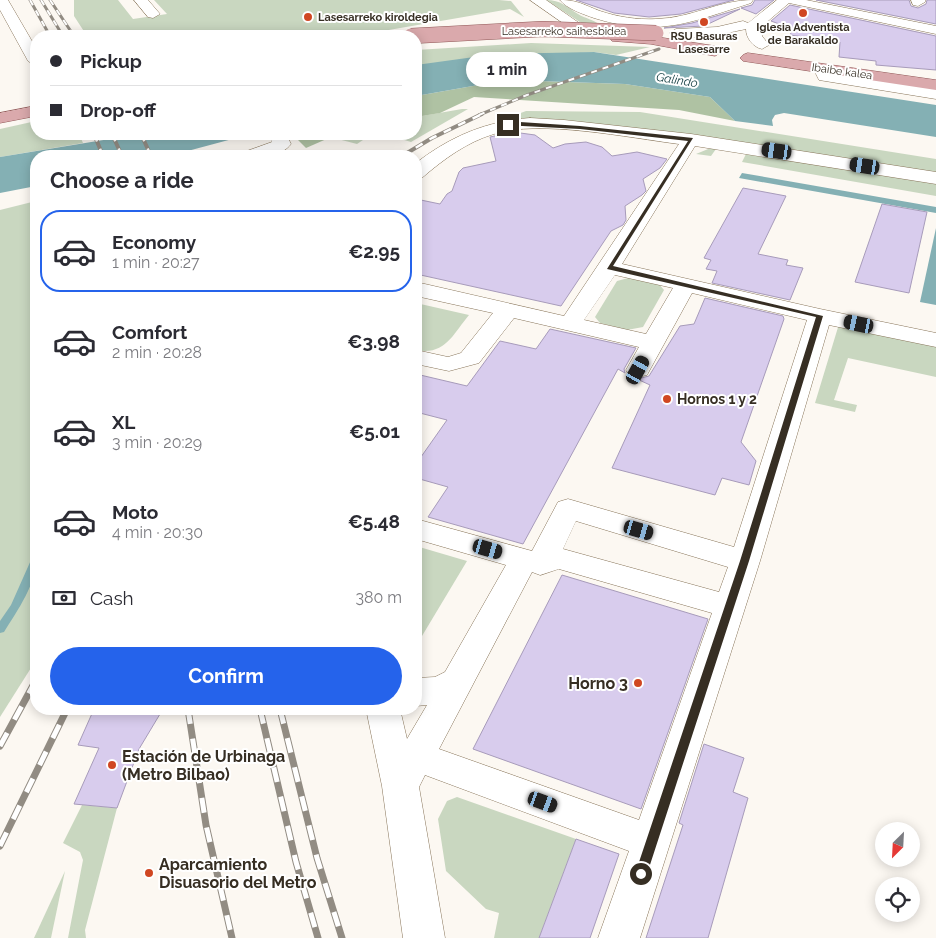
<!DOCTYPE html>
<html lang="en">
<head>
<meta charset="utf-8">
<style>
	:root { --surface:#fff; --page:#f7f7f7; --text:#2b2b33; --muted:#7c7c81; --line:#e1e1e2; --accent:#2563eb }
	body { margin:0; font-family:Raleway,sans-serif; background:var(--page); color:var(--text); height:100vh; display:flex; flex-direction:column; font-size:19px; white-space:nowrap }
	* { box-sizing:border-box; margin:0 }
	p { font-size:16px; color:var(--muted) }
	.icon { flex:none; width:28px; height:28px; fill:none; stroke:currentColor; stroke-width:2; stroke-linecap:round; stroke-linejoin:round }
	.map { position:relative; flex:1; overflow:hidden }
	.details { position:absolute; left:30px; top:150px; width:392px; height:565px; display:flex; flex-direction:column; background:var(--surface); border-radius:20px; box-shadow:0 2px 12px #0003 }
	.details>* { flex:none }
	.top-card { position:absolute; left:30px; top:30px; width:392px; height:110px; border-radius:20px; box-shadow:0 2px 12px #0003; display:grid; align-content:center; height:110px; padding:0 20px; background:var(--surface) }
	.needle { width:32px; rotate:204deg }
	.tools { position:absolute; left:875px; top:822px; display:grid; gap:10px }
	.tools a { display:grid; place-items:center; width:45px; height:45px; border-radius:50%; background:var(--surface); box-shadow:0 2px 12px #0003; font-size:25px }
	.end { position:absolute; width:22px; height:22px; margin:-11px; border:6px solid #362e23; background:#fff; box-shadow:0 0 0 2px #fff }
	.from { border-radius:50% }
	.bubble { position:absolute; height:35px; border-radius:18px; background:var(--surface); box-shadow:0 2px 12px #0003; font-size:16px; font-weight:700; line-height:35px; text-align:center }
	.car { position:absolute; width:15px; height:30px; margin:-15px -8px; border-radius:6px; box-shadow:0 0 4px 1px #0007; background:linear-gradient(#222 24%,#8ab4d8 0 40%,#222 0 76%,#8ab4d8 0 86%,#222 0) }
	.top-card b { display:flex; align-items:center; gap:18px; height:48px; font-size:19px }
	.top-card b+b { border-top:1px solid var(--line) }
	.top-card i { width:12px; height:12px; background:var(--text) }
	ul { padding:0; list-style:none }
	li { display:flex; align-items:center; gap:15px; height:82px; margin:0 10px 8px; padding:0 10px; border:2px solid transparent; border-radius:20px }
	li div { flex:1 }
	li b { display:block; font-size:19px }
	li em { font-style:normal; font-weight:700 }
	li.active { border-color:var(--accent) }
	li>.icon { width:45px; height:45px; stroke-width:1.5 }
	h2 { padding:0 20px; font-size:22px; line-height:60px }
	.pay { display:flex; align-items:center; gap:12px; height:55px; padding:0 20px; font-size:19px }
	.pay p { margin-inline-start:auto }
	.cta { display:flex; gap:10px; margin-top:auto; padding:10px 20px }
	.cta a { flex:1; height:58px; border-radius:30px; background:var(--accent); color:#fff; font-size:20px; font-weight:700; line-height:58px; text-align:center }
	.map>svg:first-child { display:block }
	.green { fill:#c9d7c0 }
	.forest { fill:#afc2a3 }
	.water { fill:#84b0b4 }
	.lines { fill:none; stroke-linecap:round; stroke-linejoin:round }
	.stream { fill:#84b0b4; fill-rule:evenodd }
	.building { fill:#d8cced; stroke:#a79bba }
	.minor-casing { stroke:#88755a; stroke-width:1 }
	.major-casing { stroke:#915958; stroke-width:1 }
	.minor { fill:#fff; fill-rule:evenodd }
	.major { fill:#daa9ac; fill-rule:evenodd }
	.rail-far2-casing { stroke:#928c83; stroke-width:3 }
	.rail-far1-casing { stroke:#928c83; stroke-width:4 }
	.rail-casing { stroke:#928c83; stroke-width:7 }
	.rail-far2 { stroke:#fff; stroke-width:2; stroke-dasharray:6; stroke-linecap:butt }
	.rail-far1 { stroke:#fff; stroke-width:2.5; stroke-dasharray:8; stroke-linecap:butt }
	.rail { stroke:#fff; stroke-width:5; stroke-dasharray:15; stroke-linecap:butt }
	.major-bridge-casing { stroke:#915958; stroke-width:16; stroke-linecap:butt }
	.major-bridge { stroke:#daa9ac; stroke-width:15 }
	.route { fill:#362e23 }
	.poi-dot { fill:#d04722; stroke:#fff; stroke-width:2 }
	.labels { text-anchor:middle; stroke-width:4; stroke-linejoin:round; paint-order:stroke }
	.far-poi-label { font-size:11px; font-weight:bold; fill:#362e23; stroke:#fff }
	.far-street-label { font-size:11px; fill:#362e23; stroke:#fff }
	.far-water-label { font-size:12px; font-style:italic; fill:#0f3a3e; stroke:#fff }
	.poi-label { font-size:14px; font-weight:bold; fill:#362e23; stroke:#fff; text-anchor:start }
	.near-poi-label { font-size:16px; font-weight:bold; fill:#362e23; stroke:#fff; text-anchor:start }
</style>
</head>
<body>
<div class="map">
<svg width="936" height="938" viewBox="0 0 936 938">
	<rect width="100%" height="100%" fill="#fcf8f2"/>
	<!-- green -->
	<g class="green">
		<polygon points="74,0 118,0 133,19 167,14 154,0 499,0 511,1 524,17 510,9 354,36 87,36 74,16"/>
		<path d="M 546,0 C 561,0 567,7 578,14 C 586,19 593,19 600,25 L 583,24 Z"/>
		<polygon points="531,43 650,47 616,55 594,52 416,66 416,50"/>
		<polygon points="462,109 468,109 411,142 384,134 416,134 416,117"/>
		<polygon points="526,111 640,112 936,159 936,173 598,125 505,119"/>
		<polygon points="36,121 36,134 79,134 83,143 0,157 0,129"/>
		<polygon points="340,134 372,134 357,144 330,137"/>
		<polygon points="713,147 936,182 936,196 742,162 746,154 716,149 711,156 696,154"/>
		<polygon points="36,201 36,660 0,717 0,210"/>
		<polygon points="632,277 659,284 664,290 643,327 627,330 600,323 595,317 617,281"/>
		<path d="M 416,303 L 469,315 C 453,334 445,356 416,350 Z"/>
		<polygon points="839,324 936,345 936,377 848,358 834,400 857,405 855,412 815,403"/>
		<polygon points="416,546 467,561 416,646"/>
		<polygon points="457,797 576,839 539,938 494,938 499,913 486,909 446,871 438,819 447,801"/>
		<polygon points="82,805 117,808 85,930 86,938 68,938 83,860 80,852 63,843"/>
		<polygon points="65,871 51,938 34,938"/>
	</g>
	<!-- forest -->
	<g class="forest">
		<polygon points="507,80 625,84 710,97 735,121 679,110 474,97 440,113 416,117 416,96"/>
		<polygon points="292,134 338,134 306,148"/>
	</g>
	<!-- water -->
	<g class="water">
		<polygon points="594,52 936,105 936,137 784,113 775,115 772,120 773,126 735,121 710,97 625,84 507,80 416,96 416,65 496,54"/>
		<polygon points="140,134 251,134 169,156 36,156 36,186 0,193 0,157"/>
		<polygon points="742,173 936,207 936,213 739,178"/>
		<polygon points="936,228 936,305 920,302"/>
	</g>
	<g class="lines">
		<!-- stream -->
		<path class="stream" d="M 36,557 C 38,582 17,611 4,632 L 0,633 L 0,621 L 11,605 L 31,560 L 33,558 Z"/>
	</g>
	<!-- building -->
	<g class="building">
		<polygon points="576,0 734,0 681,14 649,17 614,13"/>
		<polygon points="755,0 774,0 756,14 741,8 752,5"/>
		<polygon points="816,0 909,0 911,6 918,8 926,4 927,0 936,0 936,24"/>
		<polygon points="790,5 936,36 936,70 876,65 876,61 839,57 840,42 790,35 793,29 771,21"/>
		<polygon points="740,9 704,26 664,28 692,23"/>
		<polygon points="513,132 535,135 553,148 565,144 586,142 602,147 612,156 637,152 667,159 660,168 643,179 646,191 642,195 625,206 626,220 623,225 611,231 561,306 416,274 416,199 440,204 447,194 452,191 459,172 463,168 496,161 490,137"/>
		<polygon points="743,188 786,196 758,254 788,260 786,265 803,268 790,300 712,283 717,271 706,269 711,260 704,258"/>
		<polygon points="882,204 927,212 909,293 855,282"/>
		<polygon points="705,298 783,316 784,319 741,442 756,461 749,485 722,478 715,495 612,468 650,385 637,379 649,376 680,326 694,324"/>
		<polygon points="550,329 636,348 624,369 625,373 618,369 523,544 428,517 448,487 416,478 416,464 447,420 416,412 416,374 467,386 500,341 536,349"/>
		<polygon points="562,575 708,619 641,809 473,749"/>
		<polygon points="94,709 163,709 139,749 117,808 74,804 99,748 78,745"/>
		<polygon points="704,744 744,758 733,792 748,798 708,938 646,938 683,825 679,823"/>
		<polygon points="576,839 619,854 590,938 539,938"/>
	</g>
	<g class="lines">
		<defs>
			<g id="minor">
				<polygon points="0,0 8,0 36,48 36,66 28,61 0,10"/>
				<polygon points="134,0 148,0 160,14 153,18 148,17"/>
				<polygon points="530,0 546,0 582,25 575,29 570,28"/>
				<path d="M 560,0 C 578,0 584,5 600,11 C 618,17 637,20 656,19 C 693,18 718,0 753,0 L 751,3 C 691,22 658,38 594,18 C 583,14 567,9 560,0 Z"/>
				<path d="M 777,0 L 806,0 L 936,26 L 936,34 L 789,3 L 761,27 L 762,36 L 769,45 L 762,49 C 753,47 746,38 746,29 C 732,32 677,44 669,33 L 676,29 L 717,27 L 743,21 L 748,23 Z"/>
				<polygon points="911,0 925,0 925,2 918,6 913,5"/>
				<polygon points="823,67 829,69 831,73 936,89 936,99 819,80 815,72"/>
				<path d="M 530,118 L 564,120 L 691,134 L 936,172 L 936,184 L 695,146 L 622,264 L 820,309 L 936,333 L 936,347 L 829,325 L 760,561 L 640,938 L 598,938 L 629,851 L 425,775 L 419,787 L 445,938 L 403,938 L 382,786 L 366,709 L 400,709 L 407,739 L 427,705 L 416,706 L 416,678 L 435,677 L 445,672 L 506,565 L 416,539 L 416,519 L 532,551 L 558,502 L 568,499 L 734,547 L 807,320 L 692,293 L 647,375 L 638,377 L 629,375 L 626,370 L 639,347 L 514,318 L 479,363 L 449,371 L 416,364 L 416,350 L 448,357 L 461,353 L 493,313 L 416,296 L 416,282 L 564,316 L 679,144 C 630,138 539,119 494,134 C 467,142 444,159 423,177 L 416,179 L 416,163 C 451,136 487,121 530,118 ZM 615,275 L 673,288 L 646,334 L 584,320 ZM 576,521 L 728,567 L 719,592 L 563,549 ZM 559,569 L 712,613 L 639,820 L 439,749 L 532,572 L 540,575 Z"/>
				<path d="M 268,134 L 286,134 L 291,144 C 281,158 256,156 241,156 L 244,152 L 272,142 Z"/>
			</g>
			<g id="major">
				<polygon points="617,34 651,36 715,46 723,51 715,56 651,44 612,41 610,38"/>
				<polygon points="748,53 936,80 936,90 743,61 740,58 743,55"/>
				<polygon points="36,106 36,116 0,123 0,113"/>
			</g>
		</defs>
		<!-- minor casing -->
		<use href="#minor" class="minor-casing"/>
		<!-- major casing -->
		<use href="#major" class="major-casing"/>
		<!-- minor -->
		<use href="#minor" class="minor"/>
		<!-- major -->
		<use href="#major" class="major"/>
		<defs>
			<g id="rail-far2">
				<polyline points="30,0 50,36"/>
				<polyline points="41,0 63,36"/>
				<polyline points="50,0 74,36"/>
				<polyline points="479,115 527,95 659,49"/>
			</g>
			<g id="rail-far1">
				<polyline points="94,134 103,156"/>
				<polyline points="112,134 122,156"/>
				<polyline points="141,134 151,156"/>
				<polyline points="402,156 432,138 482,114"/>
			</g>
			<g id="rail">
				<polyline points="188,709 206,825 232,938"/>
				<polyline points="260,709 296,862 318,938"/>
				<polyline points="280,709 317,858 342,938"/>
				<polyline points="0,746 36,680"/>
				<polyline points="0,846 67,709"/>
			</g>
		</defs>
		<!-- rail-far2 casing -->
		<use href="#rail-far2" class="rail-far2-casing"/>
		<!-- rail-far1 casing -->
		<use href="#rail-far1" class="rail-far1-casing"/>
		<!-- rail casing -->
		<use href="#rail" class="rail-casing"/>
		<!-- rail-far2 -->
		<use href="#rail-far2" class="rail-far2"/>
		<!-- rail-far1 -->
		<use href="#rail-far1" class="rail-far1"/>
		<!-- rail -->
		<use href="#rail" class="rail"/>
		<defs>
			<polyline id="major-bridge" points="411,36 543,29 656,33"/>
		</defs>
		<!-- major-bridge casing -->
		<use href="#major-bridge" class="major-bridge-casing"/>
		<!-- major-bridge -->
		<use href="#major-bridge" class="major-bridge"/>
	</g>
	<!-- route -->
	<polygon class="route" points="520,122 580,126 693,138 613,266 823,316 749,561 647,874 641,879 635,874 740,561 816,317 607,269 688,141 580,129 505,125"/>
	<!-- markers -->
	<g class="poi-dot">
		<circle cx="803" cy="13" r="5"/>
		<circle cx="308" cy="17" r="5"/>
		<circle cx="704" cy="22" r="5"/>
		<circle cx="667" cy="399" r="5"/>
		<circle cx="638" cy="683" r="5"/>
		<circle cx="112" cy="765" r="5"/>
		<circle cx="149" cy="873" r="5"/>
	</g>
	<g class="labels">
		<!-- far-poi labels -->
		<g class="far-poi-label">
			<text x="318" y="21" text-anchor="start">Lasesarreko kiroldegia</text>
			<text x="803" y="31">Iglesia Adventista<tspan x="803" dy="13">de Barakaldo</tspan></text>
			<text x="704" y="40">RSU Basuras<tspan x="704" dy="13">Lasesarre</tspan></text>
		</g>
		<!-- far-street labels -->
		<g class="far-street-label">
			<text x="564" y="35">Lasesarreko saihesbidea</text>
			<text transform="translate(842 71) rotate(8)" y="4">Ibaibe kalea</text>
		</g>
		<!-- far-water labels -->
		<g class="far-water-label">
			<text transform="translate(677 80) rotate(9)" y="4">Galindo</text>
		</g>
		<!-- poi labels -->
		<g class="poi-label">
			<text x="677" y="404">Hornos 1 y 2</text>
		</g>
		<!-- near-poi labels -->
		<g class="near-poi-label">
			<text x="628" y="689" text-anchor="end">Horno 3</text>
			<text x="122" y="762">Estación de Urbinaga<tspan x="122" dy="18">(Metro Bilbao)</tspan></text>
			<text x="159" y="870">Aparcamiento<tspan x="159" dy="18">Disuasorio del Metro</tspan></text>
		</g>
	</g>
</svg>
<div class="tools">
<a><svg class="needle" viewBox="-14 -14 28 28"><path d="M0-13l5 13h-10z" fill="#e53935"/><path d="M0 13l5-13h-10z" fill="#7c7c81"/></svg></a>
<a><svg class="icon" aria-label="locate" viewBox="0 0 24 24"><circle cx="12" cy="12" r="6"/><path d="M12 2v4M12 18v4M2 12h4M18 12h4"/></svg></a>
</div>
<i class="end from" style="left:641px;top:874px"></i>
<i class="end" style="left:508px;top:125px"></i>
<div class="bubble" style="left:466px;top:52px;width:82px">1 min</div>
<i class="car" style="left:777px;top:151px;rotate:278deg"></i>
<i class="car" style="left:865px;top:166px;rotate:279deg"></i>
<i class="car" style="left:859px;top:324px;rotate:282deg"></i>
<i class="car" style="left:638px;top:370px;rotate:29deg"></i>
<i class="car" style="left:639px;top:530px;rotate:106deg"></i>
<i class="car" style="left:488px;top:549px;rotate:106deg"></i>
<i class="car" style="left:543px;top:802px;rotate:110deg"></i>
<div class="top-card">
<b><i class="from"></i>Pickup</b>
<b><i></i>Drop-off</b>
</div>
<section class="details">
<h2>Choose a ride</h2>
<ul>
<li class="active"><svg class="icon" aria-label="car" viewBox="0 0 24 24"><path d="M5 17H2v-5l4-1 3-4h7l3 4 3 1v5h-3M9 17h6M6 11h13"/><circle cx="7" cy="17" r="2"/><circle cx="17" cy="17" r="2"/></svg><div><b>Economy</b><p>1 min · 20:27</p></div><em>€2.95</em></li>
<li><svg class="icon" aria-label="car" viewBox="0 0 24 24"><path d="M5 17H2v-5l4-1 3-4h7l3 4 3 1v5h-3M9 17h6M6 11h13"/><circle cx="7" cy="17" r="2"/><circle cx="17" cy="17" r="2"/></svg><div><b>Comfort</b><p>2 min · 20:28</p></div><em>€3.98</em></li>
<li><svg class="icon" aria-label="car" viewBox="0 0 24 24"><path d="M5 17H2v-5l4-1 3-4h7l3 4 3 1v5h-3M9 17h6M6 11h13"/><circle cx="7" cy="17" r="2"/><circle cx="17" cy="17" r="2"/></svg><div><b>XL</b><p>3 min · 20:29</p></div><em>€5.01</em></li>
<li><svg class="icon" aria-label="car" viewBox="0 0 24 24"><path d="M5 17H2v-5l4-1 3-4h7l3 4 3 1v5h-3M9 17h6M6 11h13"/><circle cx="7" cy="17" r="2"/><circle cx="17" cy="17" r="2"/></svg><div><b>Moto</b><p>4 min · 20:30</p></div><em>€5.48</em></li>
</ul>
<div class="pay"><svg class="icon" aria-label="cash" viewBox="0 0 24 24"><path d="M3 7h18v10H3z"/><circle cx="12" cy="12" r="2"/></svg>Cash<p>380 m</p></div>
<div class="cta"><a>Confirm</a></div>
</section>
</div>
</body>
</html>
